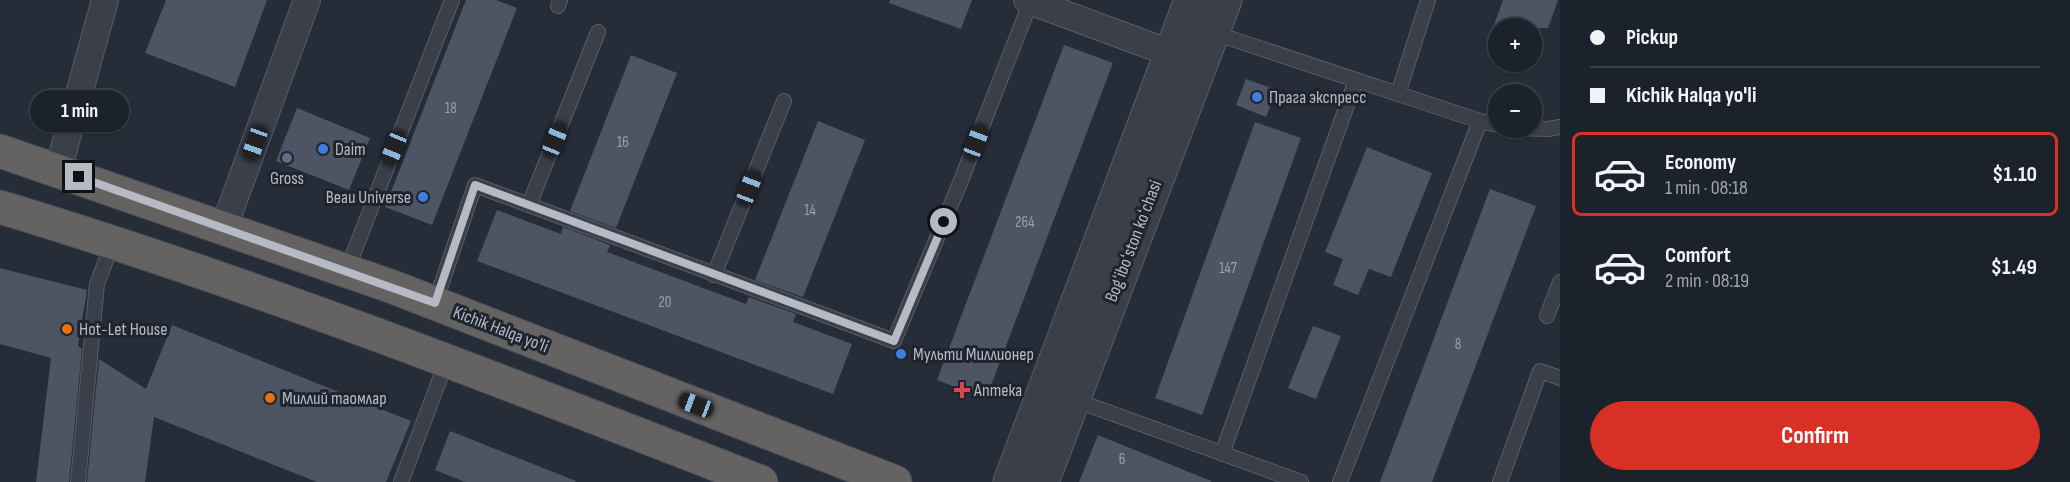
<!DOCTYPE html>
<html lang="en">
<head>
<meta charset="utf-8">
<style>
	:root { --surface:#1c222b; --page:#292f37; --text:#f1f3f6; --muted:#a0a4a9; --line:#3a3f47; --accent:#d93025 }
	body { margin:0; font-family:"Sofia Sans Condensed",sans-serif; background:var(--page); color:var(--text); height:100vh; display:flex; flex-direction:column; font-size:22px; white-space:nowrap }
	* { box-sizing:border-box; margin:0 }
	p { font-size:20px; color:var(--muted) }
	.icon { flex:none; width:33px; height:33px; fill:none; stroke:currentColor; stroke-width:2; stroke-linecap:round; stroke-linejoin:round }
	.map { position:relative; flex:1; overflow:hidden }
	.side { display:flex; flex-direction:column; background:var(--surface); width:510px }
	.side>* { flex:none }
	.hud { display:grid; align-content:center; height:132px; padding:0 30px; background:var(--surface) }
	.fabs { position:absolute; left:1488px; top:18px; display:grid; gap:12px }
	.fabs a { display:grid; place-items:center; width:54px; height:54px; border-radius:50%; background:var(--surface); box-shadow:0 2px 4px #0004,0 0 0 2px var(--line); font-size:30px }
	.end { position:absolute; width:27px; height:27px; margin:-14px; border:8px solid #b5bac5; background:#111; box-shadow:0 0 0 3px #111 }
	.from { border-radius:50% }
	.bubble { position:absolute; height:42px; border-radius:21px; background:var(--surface); box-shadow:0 2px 4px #0004,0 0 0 2px var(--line); font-size:20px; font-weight:700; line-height:42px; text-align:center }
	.car { position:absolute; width:18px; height:36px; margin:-18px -9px; border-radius:8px; box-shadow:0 0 4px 2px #0007; background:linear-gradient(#222 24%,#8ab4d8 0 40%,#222 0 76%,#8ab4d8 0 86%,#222 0) }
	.hud b { display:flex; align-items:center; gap:21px; height:57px; font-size:22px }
	.hud b+b { border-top:2px solid var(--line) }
	.hud i { width:15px; height:15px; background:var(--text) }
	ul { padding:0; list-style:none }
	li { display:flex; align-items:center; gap:18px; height:84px; margin:0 12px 9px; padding:0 18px; border:3px solid transparent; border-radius:9px }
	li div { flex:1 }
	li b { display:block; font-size:22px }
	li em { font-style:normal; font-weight:700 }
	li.active { border-color:var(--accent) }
	li>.icon { width:54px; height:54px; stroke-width:1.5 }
	.action { display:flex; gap:12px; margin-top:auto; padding:12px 30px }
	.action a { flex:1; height:69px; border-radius:36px; background:var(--accent); color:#fff; font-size:24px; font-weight:700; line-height:69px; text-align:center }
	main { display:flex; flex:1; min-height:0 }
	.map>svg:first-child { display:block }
	.building { fill:#4d5463 }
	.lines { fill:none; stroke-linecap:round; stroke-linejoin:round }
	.service-casing { stroke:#585d68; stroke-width:16 }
	.minor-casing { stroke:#585d68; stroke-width:28 }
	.tertiary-casing { stroke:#585d68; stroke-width:35 }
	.trunk-casing { stroke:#454a55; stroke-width:35 }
	.service { stroke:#3a3f4a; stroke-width:14 }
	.minor { stroke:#3a3f4a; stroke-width:26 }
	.tertiary { stroke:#3a3f4a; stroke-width:33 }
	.trunk { stroke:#646361; stroke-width:33 }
	.route { stroke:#b5bac5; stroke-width:8 }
	.shop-dot { fill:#3f7fe0; stroke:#1f242f; stroke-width:2 }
	.service-dot { fill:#5c6f8a; stroke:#1f242f; stroke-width:2 }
	.food-dot { fill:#e8710a; stroke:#1f242f; stroke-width:2 }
	.health-dot { fill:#e0444e; stroke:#1f242f; stroke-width:2 }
	.labels { text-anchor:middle; stroke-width:6; stroke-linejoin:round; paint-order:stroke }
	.number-label { font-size:15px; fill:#9ba0ac }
	.poi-label { font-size:18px; fill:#b5bac5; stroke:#1f242f; text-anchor:start }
	.street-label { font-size:18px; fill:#b5bac5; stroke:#1f242f }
</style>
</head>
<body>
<main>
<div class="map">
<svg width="1560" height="482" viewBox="0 0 1560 482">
	<rect width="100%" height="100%" fill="#262d39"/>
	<!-- building -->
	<g class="building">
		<polygon points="166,0 267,0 235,87 145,53"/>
		<polygon points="466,0 496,0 517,8 432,225 385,207"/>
		<polygon points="890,0 972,0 961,29 889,3"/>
		<polygon points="1503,0 1558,0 1548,28 1493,28"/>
		<polygon points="1064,45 1113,63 986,399 937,380"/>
		<polygon points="631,55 677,73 616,228 570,211"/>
		<polygon points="1246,79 1277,90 1266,117 1236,105"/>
		<polygon points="297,108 370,138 349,190 276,161"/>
		<polygon points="818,121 865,140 803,297 755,280"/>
		<polygon points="1255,122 1301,138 1202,415 1155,398"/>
		<polygon points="1367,147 1432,173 1391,277 1369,269 1358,295 1333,285 1343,259 1325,252"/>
		<polygon points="1490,189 1536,206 1432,482 1380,482"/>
		<polygon points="497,210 561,234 563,227 610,245 607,252 746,304 749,297 796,314 793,322 852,344 833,394 477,261"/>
		<polygon points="0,268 87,290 78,346 82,349 69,482 36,482 51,358 0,344"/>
		<polygon points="172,325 411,421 386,482 317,482 154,417 145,482 87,482 99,359 146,389"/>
		<polygon points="1313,326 1341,336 1316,399 1288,388"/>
		<polygon points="450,431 576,481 575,482 465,482 435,470"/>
		<polygon points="1098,435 1211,481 1211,482 1079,482"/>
	</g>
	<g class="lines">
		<defs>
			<g id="service">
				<polyline points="558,6 560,0"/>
				<polyline points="598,32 529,205 894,341 960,183 1031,1"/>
				<polyline points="1211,32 1480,121 1498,125"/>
				<polyline points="1398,94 1428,0"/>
				<polyline points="1514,128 1548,129 1560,127"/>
				<polyline points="347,270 452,0"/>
				<polyline points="714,275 784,101"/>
				<polyline points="435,303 475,185 529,205"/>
				<polyline points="1547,316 1560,282"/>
				<polyline points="1072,399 1301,482"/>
				<polyline points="1222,454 1356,80"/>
				<polyline points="78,482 97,284 113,242"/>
				<polyline points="401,482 447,360"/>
				<polyline points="1340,482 1480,121"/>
				<polyline points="1500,482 1540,371 1560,378"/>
			</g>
			<g id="minor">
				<polyline points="1027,0 1189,60"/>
				<polyline points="58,170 105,0"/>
				<polyline points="224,227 307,0"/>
			</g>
			<g id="tertiary">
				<polyline points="1010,482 1191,0"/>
				<polyline points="1042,482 1225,0"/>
			</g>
			<g id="trunk">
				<polyline points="0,151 393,287 895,482"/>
				<path d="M 0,207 C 258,285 510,384 761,482"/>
			</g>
		</defs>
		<!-- service casing -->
		<use href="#service" class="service-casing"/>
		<!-- minor casing -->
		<use href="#minor" class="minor-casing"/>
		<!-- tertiary casing -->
		<use href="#tertiary" class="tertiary-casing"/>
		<!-- trunk casing -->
		<use href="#trunk" class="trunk-casing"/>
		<!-- service -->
		<use href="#service" class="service"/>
		<!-- minor -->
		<use href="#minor" class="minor"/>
		<!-- tertiary -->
		<use href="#tertiary" class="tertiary"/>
		<!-- trunk -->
		<use href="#trunk" class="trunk"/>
	</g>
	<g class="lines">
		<!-- route -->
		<polyline class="route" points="79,177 435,303 475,185 894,341 944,222"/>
	</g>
	<!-- markers -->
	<g class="shop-dot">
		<circle cx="1257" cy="97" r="6"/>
		<circle cx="323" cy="149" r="6"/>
		<circle cx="423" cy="197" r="6"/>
		<circle cx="901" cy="354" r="6"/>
	</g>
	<circle class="service-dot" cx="287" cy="158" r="6"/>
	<g class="food-dot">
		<circle cx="67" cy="329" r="6"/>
		<circle cx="270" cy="398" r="6"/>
	</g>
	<path class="health-dot" d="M959 381h6v6h6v6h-6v6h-6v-6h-6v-6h6z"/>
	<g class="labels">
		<!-- number labels -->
		<g class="number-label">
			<text x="451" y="113">18</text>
			<text x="623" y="147">16</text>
			<text x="810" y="215">14</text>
			<text x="1025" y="227">264</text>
			<text x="1228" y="273">147</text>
			<text x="665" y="307">20</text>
			<text x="1458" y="349">8</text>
			<text x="1122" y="464">6</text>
		</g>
		<!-- poi labels -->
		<g class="poi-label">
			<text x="1269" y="103">Прага экспресс</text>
			<text x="335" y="155">Daim</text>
			<text x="287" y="184" text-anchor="middle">Gross</text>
			<text x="411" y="203" text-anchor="end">Beau Universe</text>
			<text x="79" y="335">Hot-Let House</text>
			<text x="913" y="360">Мульти Миллионер</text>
			<text x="974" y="396">Аптека</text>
			<text x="282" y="404">Миллий таомлар</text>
		</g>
		<!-- street labels -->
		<g class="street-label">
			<text transform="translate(1133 241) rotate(-69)" y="6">Bogʻiboʻston koʻchasi</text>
			<text transform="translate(501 329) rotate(21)" y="6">Kichik Halqa yo'li</text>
		</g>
	</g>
</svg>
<div class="fabs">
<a>+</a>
<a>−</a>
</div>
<i class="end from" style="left:944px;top:222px"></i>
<i class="end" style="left:79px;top:177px"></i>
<div class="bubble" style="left:30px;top:90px;width:99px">1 min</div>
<i class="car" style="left:555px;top:140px;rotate:22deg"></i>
<i class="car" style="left:976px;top:142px;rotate:21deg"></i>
<i class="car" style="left:255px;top:143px;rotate:200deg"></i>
<i class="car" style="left:394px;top:148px;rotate:202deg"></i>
<i class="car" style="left:749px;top:188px;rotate:21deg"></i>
<i class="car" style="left:696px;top:405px;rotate:291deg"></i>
</div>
<section class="side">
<div class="hud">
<b><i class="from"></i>Pickup</b>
<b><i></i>Kichik Halqa yo'li</b>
</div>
<ul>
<li class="active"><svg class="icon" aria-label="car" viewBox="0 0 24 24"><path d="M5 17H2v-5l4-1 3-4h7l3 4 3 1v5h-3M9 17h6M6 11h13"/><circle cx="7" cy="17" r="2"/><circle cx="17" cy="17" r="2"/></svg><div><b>Economy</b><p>1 min · 08:18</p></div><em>$1.10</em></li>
<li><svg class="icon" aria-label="car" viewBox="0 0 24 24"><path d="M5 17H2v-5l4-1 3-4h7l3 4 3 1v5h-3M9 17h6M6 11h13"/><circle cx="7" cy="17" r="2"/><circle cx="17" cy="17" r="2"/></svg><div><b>Comfort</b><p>2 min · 08:19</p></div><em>$1.49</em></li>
</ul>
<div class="action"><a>Confirm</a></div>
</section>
</main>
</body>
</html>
